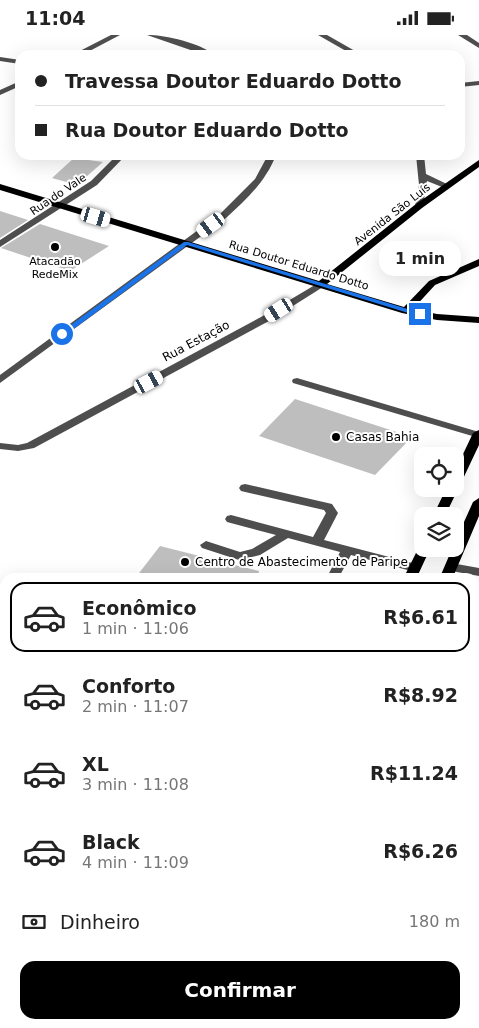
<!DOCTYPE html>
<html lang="pt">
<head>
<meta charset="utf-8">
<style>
	:root { --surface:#fff; --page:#f6f6f6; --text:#222; --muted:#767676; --line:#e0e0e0; --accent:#000 }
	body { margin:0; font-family:"DejaVu Sans",sans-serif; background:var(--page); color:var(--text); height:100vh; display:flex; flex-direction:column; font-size:19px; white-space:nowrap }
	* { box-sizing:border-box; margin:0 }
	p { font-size:16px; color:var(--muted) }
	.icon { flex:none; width:28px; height:28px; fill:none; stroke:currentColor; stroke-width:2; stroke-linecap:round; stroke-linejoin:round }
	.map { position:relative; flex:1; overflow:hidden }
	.drawer { position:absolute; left:0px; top:538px; width:480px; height:456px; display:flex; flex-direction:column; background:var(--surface); border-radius:15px 15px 0 0; box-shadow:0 5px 20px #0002 }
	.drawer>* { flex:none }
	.banner { position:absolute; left:15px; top:15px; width:450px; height:110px; border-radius:15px; box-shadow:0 5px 20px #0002; display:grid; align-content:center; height:110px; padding:0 20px; background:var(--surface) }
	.fabs { position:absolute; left:414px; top:412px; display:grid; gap:10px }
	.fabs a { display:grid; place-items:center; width:50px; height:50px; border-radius:10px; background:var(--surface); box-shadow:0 5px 20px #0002; font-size:25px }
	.end { position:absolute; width:22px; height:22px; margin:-11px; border:6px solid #1a73e8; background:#fff; box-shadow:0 0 0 2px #fff }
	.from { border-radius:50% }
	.bubble { position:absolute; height:35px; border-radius:15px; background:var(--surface); box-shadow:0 5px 20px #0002; font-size:16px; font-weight:800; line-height:35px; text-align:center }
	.car { position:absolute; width:15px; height:30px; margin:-15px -8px; border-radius:6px; box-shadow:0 0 4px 1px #0007; background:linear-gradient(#fff 24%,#345 0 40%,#fff 0 76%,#345 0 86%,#fff 0) }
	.banner b { display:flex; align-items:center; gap:18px; height:48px; font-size:19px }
	.banner b+b { border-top:1px solid var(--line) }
	.banner i { width:12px; height:12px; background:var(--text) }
	ul { padding:9px 0 0; list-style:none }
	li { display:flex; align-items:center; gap:15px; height:70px; margin:0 10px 8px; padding:0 10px; border:2px solid transparent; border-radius:15px }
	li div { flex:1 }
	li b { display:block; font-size:19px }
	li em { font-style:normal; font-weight:800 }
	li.on { border-color:var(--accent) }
	li>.icon { width:45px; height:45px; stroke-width:1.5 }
	.pay { display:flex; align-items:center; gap:12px; height:55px; padding:0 20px; font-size:19px }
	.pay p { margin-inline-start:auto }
	.button { display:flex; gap:10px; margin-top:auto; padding:10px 20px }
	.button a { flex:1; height:58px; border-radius:15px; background:var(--accent); color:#fff; font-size:20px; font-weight:800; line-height:58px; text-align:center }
	.status { display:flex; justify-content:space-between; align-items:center; height:35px; padding:0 25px; background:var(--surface); direction:ltr }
	.status svg { height:14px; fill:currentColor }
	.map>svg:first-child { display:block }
	.building { fill:#bebebe }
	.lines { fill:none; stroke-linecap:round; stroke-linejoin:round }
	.minor { fill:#4e4e4e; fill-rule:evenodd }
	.major { fill:#000; fill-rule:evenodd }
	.route { fill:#1a73e8 }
	.poi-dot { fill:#000; stroke:#fff; stroke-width:2 }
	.labels { text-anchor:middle; stroke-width:4; stroke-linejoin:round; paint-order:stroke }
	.far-street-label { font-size:11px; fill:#000; stroke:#fff }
	.far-poi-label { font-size:11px; fill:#000; stroke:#fff }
	.street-label { font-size:12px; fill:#000; stroke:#fff }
	.poi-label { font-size:12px; fill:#000; stroke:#fff; text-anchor:start }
</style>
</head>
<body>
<div class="status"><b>11:04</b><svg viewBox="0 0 49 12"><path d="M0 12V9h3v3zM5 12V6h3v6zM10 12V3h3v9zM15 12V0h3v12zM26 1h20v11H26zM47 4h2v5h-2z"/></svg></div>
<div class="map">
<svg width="479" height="993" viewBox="0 0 479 993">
	<rect width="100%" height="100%" fill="#fff"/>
	<!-- building -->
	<g class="building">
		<polygon points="74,123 103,127 77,150 52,143"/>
		<polygon points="0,176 28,185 0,203"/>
		<polygon points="40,189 109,211 70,236 1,213"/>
		<polygon points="295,364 412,402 375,440 259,401"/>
		<polygon points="160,511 259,536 258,542 136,542"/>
	</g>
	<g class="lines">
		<!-- minor -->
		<g class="minor">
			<polygon points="111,0 120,0 82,20 72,20"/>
			<path d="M 147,0 C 167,0 199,8 215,20 L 205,20 Z"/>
			<polygon points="318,0 327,0 362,20 353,20"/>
			<polygon points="458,0 467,0 479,8 479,13"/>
			<polygon points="0,22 20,25 20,29 0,26"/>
			<polygon points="20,46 20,51 0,60 0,55"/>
			<polygon points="479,46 479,50 460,52 460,48"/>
			<polygon points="117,120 126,120 97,150 0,212 0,205 91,146"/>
			<path d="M 268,120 L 276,120 C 266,146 247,164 226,183 L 0,348 L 0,340 L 220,179 L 255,144 Z"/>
			<polygon points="416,120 424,120 426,139 451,151 447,154 427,146 423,171 419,174 415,171 419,150"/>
			<polygon points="320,247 323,248 323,252 269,286 34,413 18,416 0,414 0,408 18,410 27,408 261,282"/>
			<polygon points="297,343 479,397 479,403 293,348 292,346 293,344"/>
			<polygon points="245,449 332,469 338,478 324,505 420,530 421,533 415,537 351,520 339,542 327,542 340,517 288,503 260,520 239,525 202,513 200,510 206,506 240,517 252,514 276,500 227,487 225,484 227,481 231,480 313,502 326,478 324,475 241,456 239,453 241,450"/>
			<polygon points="451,528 479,533 479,541 446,535 445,532 446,529"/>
			<polygon points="0,828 5,829 5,843 0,842"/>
		</g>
		<!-- major -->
		<g class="major">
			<polygon points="479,125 479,132 422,173 327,249 404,272 429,246 479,224 479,231 435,250 413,274 437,279 479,282 479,288 437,285 402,278 0,155 0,149 319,246 416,169"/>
			<polygon points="479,395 479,410 461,448 456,451 458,454 445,481 433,481 446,454 455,454 455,436 473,398"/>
			<polygon points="479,463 479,481 453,542 440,542 452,514 455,514 455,507 473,467"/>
			<polygon points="422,510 422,514 430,514 417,542 404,542 418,514"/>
			<polygon points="185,989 203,989 201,993 183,993"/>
			<polygon points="232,989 250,989 248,993 230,993"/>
		</g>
	</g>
	<!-- route -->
	<polygon class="route" points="184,207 188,207 424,279 418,281 187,210 64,301 60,301 60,298"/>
	<!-- markers -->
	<g class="poi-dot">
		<circle cx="55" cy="212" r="5"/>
		<circle cx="336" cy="402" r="5"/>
		<circle cx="185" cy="527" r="5"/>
	</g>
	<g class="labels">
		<!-- far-street labels -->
		<g class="far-street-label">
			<text transform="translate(58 159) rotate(-34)" y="4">Rua do Vale</text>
			<text transform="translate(392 179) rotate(-38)" y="4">Avenida São Luís</text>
			<text transform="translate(299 230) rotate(17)" y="4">Rua Doutor Eduardo Dotto</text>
		</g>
		<!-- far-poi labels -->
		<g class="far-poi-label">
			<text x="55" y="230">Atacadão<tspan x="55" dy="13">RedeMix</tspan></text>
		</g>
		<!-- street labels -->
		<g class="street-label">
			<text transform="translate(196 306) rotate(-28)" y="4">Rua Estação</text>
		</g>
		<!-- poi labels -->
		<g class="poi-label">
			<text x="346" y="406">Casas Bahia</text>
			<text x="195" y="531">Centro de Abastecimento de Paripe</text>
		</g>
	</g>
</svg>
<div class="fabs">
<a><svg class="icon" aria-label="locate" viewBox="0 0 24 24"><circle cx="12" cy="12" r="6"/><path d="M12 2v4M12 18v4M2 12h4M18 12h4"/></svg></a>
<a><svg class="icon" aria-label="layers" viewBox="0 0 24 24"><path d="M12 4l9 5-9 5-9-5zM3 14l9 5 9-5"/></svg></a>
</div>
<i class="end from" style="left:62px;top:299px"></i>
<i class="end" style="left:420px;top:279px"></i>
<div class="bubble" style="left:379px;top:206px;width:82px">1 min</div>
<i class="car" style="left:96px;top:182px;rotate:106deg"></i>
<i class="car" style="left:211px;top:190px;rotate:234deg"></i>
<i class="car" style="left:279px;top:275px;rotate:238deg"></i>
<i class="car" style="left:149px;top:347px;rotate:62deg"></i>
<div class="banner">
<b><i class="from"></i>Travessa Doutor Eduardo Dotto</b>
<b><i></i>Rua Doutor Eduardo Dotto</b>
</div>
<section class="drawer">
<ul>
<li class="on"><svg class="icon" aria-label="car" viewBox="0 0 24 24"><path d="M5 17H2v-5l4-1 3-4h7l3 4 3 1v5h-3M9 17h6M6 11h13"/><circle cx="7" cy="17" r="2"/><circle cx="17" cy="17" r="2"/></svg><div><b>Econômico</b><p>1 min · 11:06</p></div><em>R$6.61</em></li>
<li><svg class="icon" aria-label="car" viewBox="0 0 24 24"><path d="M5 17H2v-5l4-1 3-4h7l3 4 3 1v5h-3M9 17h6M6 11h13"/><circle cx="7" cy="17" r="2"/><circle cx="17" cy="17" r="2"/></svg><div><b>Conforto</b><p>2 min · 11:07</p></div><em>R$8.92</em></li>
<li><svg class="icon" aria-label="car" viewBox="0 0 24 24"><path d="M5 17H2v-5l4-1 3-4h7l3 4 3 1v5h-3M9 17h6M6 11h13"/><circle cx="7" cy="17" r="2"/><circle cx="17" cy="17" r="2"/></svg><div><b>XL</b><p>3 min · 11:08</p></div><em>R$11.24</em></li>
<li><svg class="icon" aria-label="car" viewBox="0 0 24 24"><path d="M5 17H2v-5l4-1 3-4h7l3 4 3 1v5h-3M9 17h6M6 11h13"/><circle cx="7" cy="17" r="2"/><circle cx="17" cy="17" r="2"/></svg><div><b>Black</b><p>4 min · 11:09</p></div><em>R$6.26</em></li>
</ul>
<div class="pay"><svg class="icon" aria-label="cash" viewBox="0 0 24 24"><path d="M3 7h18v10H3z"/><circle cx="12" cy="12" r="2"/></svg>Dinheiro<p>180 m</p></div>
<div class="button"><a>Confirmar</a></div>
</section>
</div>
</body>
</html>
